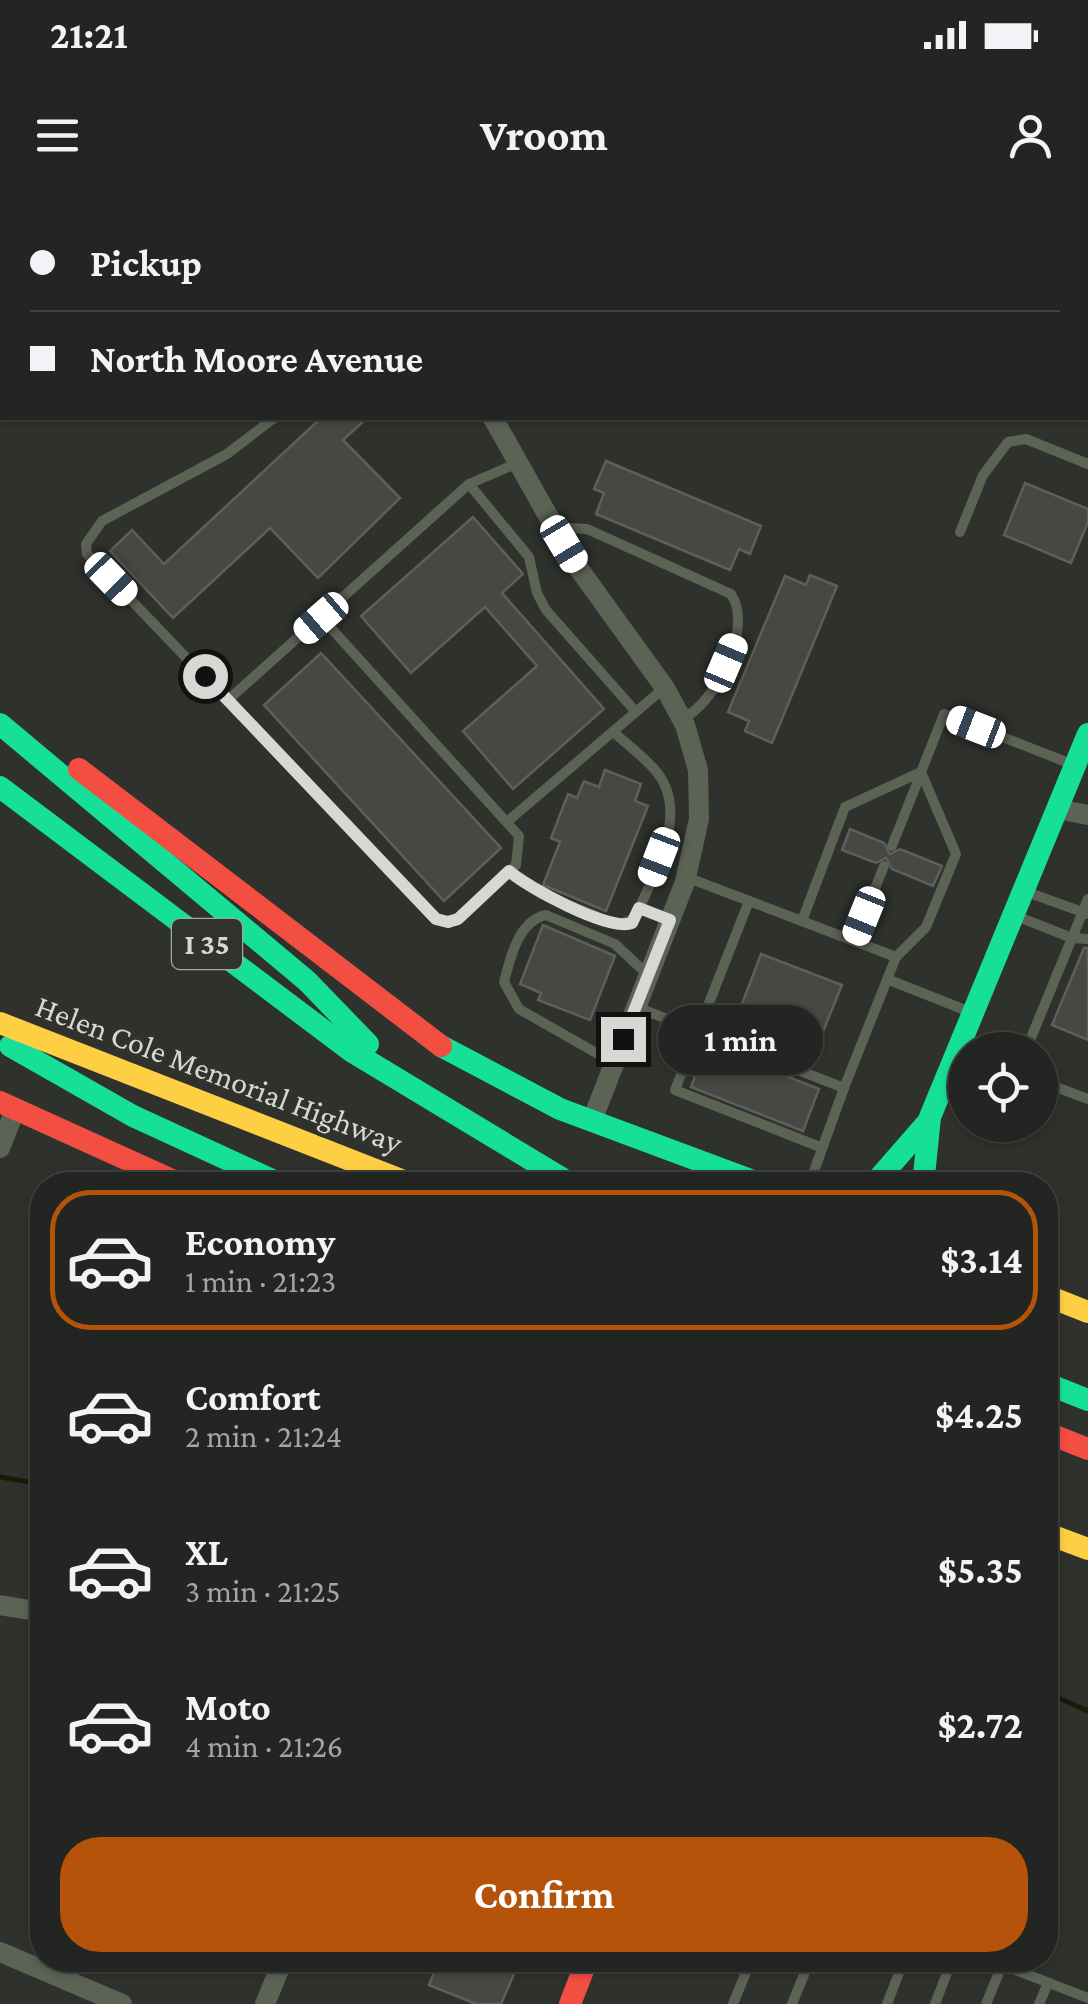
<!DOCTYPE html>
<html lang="en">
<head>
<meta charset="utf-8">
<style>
	:root { --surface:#232522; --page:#2f312f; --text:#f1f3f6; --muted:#a3a5a5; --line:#404240; --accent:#b45309 }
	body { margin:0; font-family:"Crimson Pro",serif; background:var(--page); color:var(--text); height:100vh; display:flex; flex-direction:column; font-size:38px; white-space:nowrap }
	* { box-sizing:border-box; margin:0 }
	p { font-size:32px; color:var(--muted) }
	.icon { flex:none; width:55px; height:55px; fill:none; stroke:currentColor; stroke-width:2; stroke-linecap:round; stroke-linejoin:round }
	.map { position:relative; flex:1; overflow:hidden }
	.panel { position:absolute; left:30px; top:972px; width:1028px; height:800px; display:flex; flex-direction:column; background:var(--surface); border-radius:40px; box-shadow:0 2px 8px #0004,0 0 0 2px var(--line) }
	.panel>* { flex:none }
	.hud { position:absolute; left:0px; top:0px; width:1090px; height:220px; box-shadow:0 2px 8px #0004,0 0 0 2px var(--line); display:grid; align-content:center; height:220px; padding:0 30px; background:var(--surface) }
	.buttons { position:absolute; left:948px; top:832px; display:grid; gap:20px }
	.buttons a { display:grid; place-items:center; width:110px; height:110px; border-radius:50%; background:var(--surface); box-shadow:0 2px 8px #0004,0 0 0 2px var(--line); font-size:50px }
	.end { position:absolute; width:45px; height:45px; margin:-22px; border:12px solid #d6d8d3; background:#111; box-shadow:0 0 0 5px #111 }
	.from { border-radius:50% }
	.bubble { position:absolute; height:70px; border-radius:35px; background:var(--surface); box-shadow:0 2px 8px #0004,0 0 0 2px var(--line); font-size:32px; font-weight:700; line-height:70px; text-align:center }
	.car { position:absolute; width:30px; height:60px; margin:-30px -15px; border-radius:12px; box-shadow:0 0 8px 2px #0007; background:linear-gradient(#fff 24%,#345 0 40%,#fff 0 76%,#345 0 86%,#fff 0) }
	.hud b { display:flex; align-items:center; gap:35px; height:95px; font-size:38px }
	.hud b+b { border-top:2px solid var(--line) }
	.hud i { width:25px; height:25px; background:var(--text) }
	ul { padding:18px 0 0; list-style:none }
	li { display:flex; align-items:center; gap:30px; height:140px; margin:0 20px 15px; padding:0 10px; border:5px solid transparent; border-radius:40px }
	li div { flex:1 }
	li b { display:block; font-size:38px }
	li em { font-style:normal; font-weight:700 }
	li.current { border-color:var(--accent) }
	li>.icon { width:90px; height:90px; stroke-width:1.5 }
	.action { display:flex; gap:20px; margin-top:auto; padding:20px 30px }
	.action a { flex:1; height:115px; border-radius:40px; background:var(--accent); color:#fff; font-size:40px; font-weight:700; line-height:115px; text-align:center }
	.status { display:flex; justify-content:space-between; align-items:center; height:70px; padding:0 50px; background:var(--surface); direction:ltr }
	.status svg { height:28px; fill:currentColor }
	header { display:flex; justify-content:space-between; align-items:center; height:130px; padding:0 30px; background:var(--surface); font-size:45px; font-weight:700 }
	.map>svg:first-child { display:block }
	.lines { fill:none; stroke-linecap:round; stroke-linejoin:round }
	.stream { stroke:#161d07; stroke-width:5 }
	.building { fill:#464844; stroke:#5e5f5c; stroke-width:2.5 }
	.lane { stroke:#5c6254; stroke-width:10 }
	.street { stroke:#5c6254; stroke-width:20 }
	.fast { stroke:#16e098; stroke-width:22 }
	.slow { stroke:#ffcf43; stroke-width:22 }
	.jam { stroke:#f24e42; stroke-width:22 }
	.route { stroke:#d6d8d3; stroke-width:12 }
	.labels { text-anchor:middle; stroke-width:8; stroke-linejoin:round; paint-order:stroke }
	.shield { fill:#30332b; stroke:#a4a6a1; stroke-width:2.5 }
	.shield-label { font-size:30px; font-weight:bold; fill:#d6d8d3 }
	.street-label { font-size:32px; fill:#d6d8d3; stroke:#30332b }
</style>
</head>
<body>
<div class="status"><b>21:21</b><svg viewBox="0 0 49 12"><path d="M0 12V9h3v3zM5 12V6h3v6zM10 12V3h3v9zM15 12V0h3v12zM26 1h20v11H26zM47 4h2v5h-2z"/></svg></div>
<header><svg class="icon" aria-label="menu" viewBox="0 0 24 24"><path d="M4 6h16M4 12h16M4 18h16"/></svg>Vroom<svg class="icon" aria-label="person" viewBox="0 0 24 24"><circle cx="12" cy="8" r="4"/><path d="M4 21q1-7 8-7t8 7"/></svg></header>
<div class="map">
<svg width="1088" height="1804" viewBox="0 0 1088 1804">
	<rect width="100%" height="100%" fill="#2f312d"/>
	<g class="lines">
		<!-- stream -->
		<g class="stream">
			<polyline points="0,1277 42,1284"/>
			<polyline points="1045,1492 1088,1511"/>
		</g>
	</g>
	<!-- building -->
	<g class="building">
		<polygon points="321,218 367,218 343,240 400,298 318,378 270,328 173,418 110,351 132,330 164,364"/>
		<polygon points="606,261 761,326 750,354 739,349 730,370 596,314 604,293 594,289"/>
		<polygon points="1025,283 1088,309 1088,322 1071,363 1004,335"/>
		<polygon points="473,317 523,374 502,393 604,509 513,589 463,531 537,466 485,407 411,473 361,416"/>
		<polygon points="810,375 837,386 772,543 745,531 749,521 728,512 785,376 806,385"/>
		<polygon points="321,453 501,648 444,701 264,505"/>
		<polygon points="605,570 641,584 635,601 648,606 606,711 543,685 560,642 551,638 568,594 577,598 584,581 599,587"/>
		<polygon points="850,629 884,643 890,654 900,649 942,666 933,686 892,669 886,658 876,663 842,650"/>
		<polygon points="543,725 615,756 590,820 538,800 541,793 520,784"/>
		<polygon points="1084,748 1088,748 1088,840 1052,825"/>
		<polygon points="761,754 842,785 822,834 803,827 801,834 778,830 758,817 760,811 742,804"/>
		<polygon points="707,845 819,889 803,931 691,887"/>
		<polygon points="439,1760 520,1760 501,1804 476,1804 429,1785"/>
	</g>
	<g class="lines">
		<!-- lane -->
		<g class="lane">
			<polyline points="902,2 903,0"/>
			<polyline points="274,218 227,254 102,321 86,344 87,354 436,719 448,722 458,719 516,665 519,636 321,417"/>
			<polyline points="469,284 529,357 537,393 546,410 636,512"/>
			<path d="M 554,327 L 587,329 L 731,394 C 754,428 716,503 682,519"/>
			<polyline points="960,332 983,275 1008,242 1026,239 1088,264"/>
			<polyline points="228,500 469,284 518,263"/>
			<polyline points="508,621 664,488"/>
			<polyline points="892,646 921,573"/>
			<path d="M 509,671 L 539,693 L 618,725 L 635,718 C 653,675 692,612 655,570 C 643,556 627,544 613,532"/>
			<polyline points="686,677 896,757 844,888"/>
			<polyline points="1024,691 1088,714"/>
			<polyline points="639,708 669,720"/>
			<polyline points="1014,715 1072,738 1087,739"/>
			<polyline points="802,721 845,607 921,572 944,514 1074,565"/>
			<polyline points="854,741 884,666"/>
			<polyline points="896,757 926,727 956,654 921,572"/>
			<polyline points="887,779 970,812"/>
			<polyline points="636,807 698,831 749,701"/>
			<polyline points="1026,850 1088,699"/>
			<path d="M 614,863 L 519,809 L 504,782 C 510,759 518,721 546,715 L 615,744 L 648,775"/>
			<polyline points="1040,881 1088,899"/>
			<polyline points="809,985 844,888 698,831 675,890 820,947"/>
			<polyline points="1045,1373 1051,1375 1045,1391"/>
			<polyline points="990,1760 1088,1798"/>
			<polyline points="733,1804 751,1760"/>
			<polyline points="792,1804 810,1760"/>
			<polyline points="887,1804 904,1760"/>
			<polyline points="935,1804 952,1760"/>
			<polyline points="986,1804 1002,1765"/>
			<polyline points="1039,1804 1048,1783"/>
		</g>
		<!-- street -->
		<g class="street">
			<polyline points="376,0 377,2"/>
			<polyline points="493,218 574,362 665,488 685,525 698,570 699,619 685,682 593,918"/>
			<polyline points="1057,609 1088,615"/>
			<polyline points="0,948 15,910"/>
			<polyline points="0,1405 42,1412"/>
			<polyline points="0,1752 122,1804"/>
			<polyline points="265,1804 283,1760"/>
		</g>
		<!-- fast -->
		<g class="fast">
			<polyline points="0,524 307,781 368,844"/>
			<polyline points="0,587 351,851 573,985"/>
			<polyline points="10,846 133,916 283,985"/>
			<polyline points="441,846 560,909 764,985"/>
			<polyline points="873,985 927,923"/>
			<polyline points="923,985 930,917 1088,534"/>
			<polyline points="1045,1183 1088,1200"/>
		</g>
		<!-- slow -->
		<g class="slow">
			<polyline points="63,2 67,0"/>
			<polyline points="142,2 147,0"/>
			<polyline points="0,34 2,32"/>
			<polyline points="0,823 414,985"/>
			<polyline points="1045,1095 1088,1112"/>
			<polyline points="1045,1333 1088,1349"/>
		</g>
		<!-- jam -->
		<g class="jam">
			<polyline points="0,85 2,84"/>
			<polyline points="79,569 441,846"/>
			<polyline points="0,902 183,985"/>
			<polyline points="1045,1232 1088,1249"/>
			<polyline points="570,1804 587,1760"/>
		</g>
	</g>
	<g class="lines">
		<!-- route -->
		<path class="route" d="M 205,476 L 436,719 L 448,722 L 458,719 L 509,671 C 527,687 609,732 632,723 L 639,708 L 670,720 L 623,839"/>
	</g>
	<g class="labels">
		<!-- shield labels -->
		<rect class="shield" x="172" y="719" width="70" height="50" rx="8"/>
		<g class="shield-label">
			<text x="207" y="754">I 35</text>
		</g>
		<!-- street labels -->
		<g class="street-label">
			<text transform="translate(219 874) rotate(21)" y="11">Helen Cole Memorial Highway</text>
		</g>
	</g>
</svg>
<div class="buttons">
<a><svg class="icon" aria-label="locate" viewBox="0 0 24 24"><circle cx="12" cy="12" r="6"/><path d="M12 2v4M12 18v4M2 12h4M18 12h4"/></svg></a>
</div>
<i class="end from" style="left:205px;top:476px"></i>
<i class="end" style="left:623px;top:839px"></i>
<div class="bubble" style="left:658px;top:805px;width:165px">1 min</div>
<i class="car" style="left:564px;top:344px;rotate:149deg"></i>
<i class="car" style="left:111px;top:379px;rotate:136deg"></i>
<i class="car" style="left:321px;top:418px;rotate:229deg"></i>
<i class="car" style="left:726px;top:463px;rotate:23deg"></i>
<i class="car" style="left:976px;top:527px;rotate:291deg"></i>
<i class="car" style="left:659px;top:657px;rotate:201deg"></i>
<i class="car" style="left:864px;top:716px;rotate:202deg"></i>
<div class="hud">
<b><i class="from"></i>Pickup</b>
<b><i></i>North Moore Avenue</b>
</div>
<section class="panel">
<ul>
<li class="current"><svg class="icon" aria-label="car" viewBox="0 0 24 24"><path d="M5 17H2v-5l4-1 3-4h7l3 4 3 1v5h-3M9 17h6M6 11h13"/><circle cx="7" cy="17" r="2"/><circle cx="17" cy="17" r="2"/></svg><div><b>Economy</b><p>1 min · 21:23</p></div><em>$3.14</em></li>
<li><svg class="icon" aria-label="car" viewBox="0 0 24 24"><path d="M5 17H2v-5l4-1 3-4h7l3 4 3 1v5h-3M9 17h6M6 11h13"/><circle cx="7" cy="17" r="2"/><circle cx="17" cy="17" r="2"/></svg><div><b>Comfort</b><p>2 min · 21:24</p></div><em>$4.25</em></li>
<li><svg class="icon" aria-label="car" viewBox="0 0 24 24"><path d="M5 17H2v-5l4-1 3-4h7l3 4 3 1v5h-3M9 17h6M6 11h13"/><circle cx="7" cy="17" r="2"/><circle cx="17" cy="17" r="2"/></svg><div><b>XL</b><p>3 min · 21:25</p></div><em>$5.35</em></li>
<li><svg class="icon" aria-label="car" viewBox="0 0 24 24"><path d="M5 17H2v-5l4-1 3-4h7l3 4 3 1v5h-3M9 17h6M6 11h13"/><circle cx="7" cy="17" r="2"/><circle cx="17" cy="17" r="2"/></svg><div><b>Moto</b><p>4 min · 21:26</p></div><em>$2.72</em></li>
</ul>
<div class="action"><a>Confirm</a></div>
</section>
</div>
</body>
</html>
